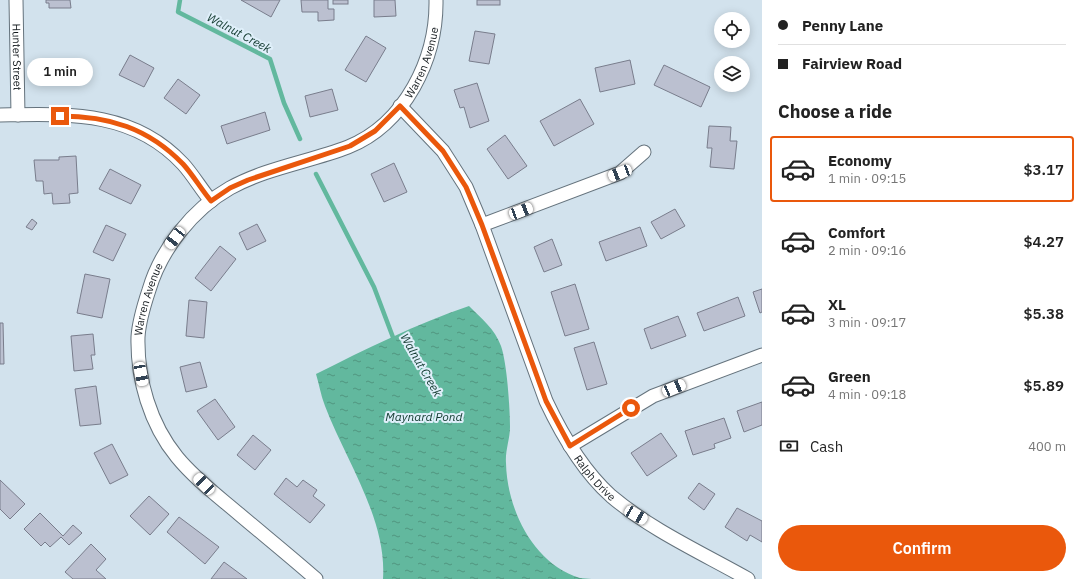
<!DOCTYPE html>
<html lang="en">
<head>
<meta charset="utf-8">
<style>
	:root { --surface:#fff; --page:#f2f2f2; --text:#222; --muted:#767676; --line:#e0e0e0; --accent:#ea580c }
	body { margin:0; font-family:"IBM Plex Sans",sans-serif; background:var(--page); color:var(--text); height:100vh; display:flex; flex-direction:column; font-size:15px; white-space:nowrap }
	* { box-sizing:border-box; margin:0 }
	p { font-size:13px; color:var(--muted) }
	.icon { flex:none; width:22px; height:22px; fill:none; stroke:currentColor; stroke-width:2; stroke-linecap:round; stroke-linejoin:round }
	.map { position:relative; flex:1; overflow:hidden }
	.drawer { display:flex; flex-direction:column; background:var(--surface); width:320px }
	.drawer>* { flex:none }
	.guide { display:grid; align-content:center; height:88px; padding:0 16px; background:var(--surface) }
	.tools { position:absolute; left:714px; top:12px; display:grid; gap:8px }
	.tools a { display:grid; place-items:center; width:36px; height:36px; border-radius:50%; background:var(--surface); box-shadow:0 2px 10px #0003; font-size:20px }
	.end { position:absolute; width:18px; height:18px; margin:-9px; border:5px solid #ea580c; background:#fff; box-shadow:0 0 0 2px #fff }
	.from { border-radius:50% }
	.bubble { position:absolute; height:28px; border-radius:14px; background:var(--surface); box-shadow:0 2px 10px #0003; font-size:13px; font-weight:600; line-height:28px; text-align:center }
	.car { position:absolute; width:12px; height:24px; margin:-12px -6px; border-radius:5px; box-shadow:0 0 3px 1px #0007; background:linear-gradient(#fff 24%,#345 0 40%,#fff 0 76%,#345 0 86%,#fff 0) }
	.guide b { display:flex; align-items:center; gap:14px; height:38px; font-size:15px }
	.guide b+b { border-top:1px solid var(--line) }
	.guide i { width:10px; height:10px; background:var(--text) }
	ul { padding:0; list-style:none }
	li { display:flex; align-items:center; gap:12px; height:66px; margin:0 8px 6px; padding:0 8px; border:2px solid transparent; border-radius:4px }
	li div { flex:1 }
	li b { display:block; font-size:15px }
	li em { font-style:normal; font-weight:600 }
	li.active { border-color:var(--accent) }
	li>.icon { width:36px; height:36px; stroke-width:1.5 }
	h2 { padding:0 16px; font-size:18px; line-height:48px }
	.pay { display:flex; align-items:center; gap:10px; height:44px; padding:0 16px; font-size:15px }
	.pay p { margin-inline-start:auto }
	.primary-button { display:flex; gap:8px; margin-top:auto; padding:8px 16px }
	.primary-button a { flex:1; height:46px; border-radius:24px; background:var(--accent); color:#fff; font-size:16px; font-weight:600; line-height:46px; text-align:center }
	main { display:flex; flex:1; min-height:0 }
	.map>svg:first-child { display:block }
	.water { fill:url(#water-ripples) }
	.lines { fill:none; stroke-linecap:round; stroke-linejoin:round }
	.stream { stroke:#62b89e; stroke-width:4.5 }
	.building { fill:#bbc0d0; stroke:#797d8c }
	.minor-casing { stroke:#65737d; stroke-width:15 }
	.minor { stroke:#fff; stroke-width:13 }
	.route { stroke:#ea580c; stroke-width:5 }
	.labels { text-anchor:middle; stroke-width:4; stroke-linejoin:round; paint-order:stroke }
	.street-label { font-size:11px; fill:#141a1e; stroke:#dfeffa }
	.water-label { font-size:12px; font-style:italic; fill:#123a2f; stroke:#dfeffa }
</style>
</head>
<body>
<main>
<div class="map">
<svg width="762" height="579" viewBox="0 0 762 579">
	<defs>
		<pattern id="water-ripples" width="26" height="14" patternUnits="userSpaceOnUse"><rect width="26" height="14" fill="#62b89e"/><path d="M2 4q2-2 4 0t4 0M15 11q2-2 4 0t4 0" fill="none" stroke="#509580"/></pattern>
	</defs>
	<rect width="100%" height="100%" fill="#d2e2ed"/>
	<!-- water -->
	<path class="water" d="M 469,306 C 481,318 495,329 501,346 C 507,363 510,408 510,427 C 510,439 505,451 506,463 C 507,509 533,564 580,578 C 587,579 596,579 604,579 L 383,579 C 387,519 346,461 325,406 C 321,396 319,384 316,374 C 366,349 416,324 469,306 Z"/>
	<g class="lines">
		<!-- stream -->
		<g class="stream">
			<polyline points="180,0 178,12 270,59 284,103 300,139"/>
			<polyline points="316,174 374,287 394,340"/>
		</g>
	</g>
	<!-- building -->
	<g class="building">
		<polygon points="46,0 70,0 71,8 49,8 49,3 46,3"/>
		<polygon points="241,0 280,0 271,17"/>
		<polygon points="301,0 328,0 328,9 334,9 334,20 318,21 318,12 302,12"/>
		<rect x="333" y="0" width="15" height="4"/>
		<polygon points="374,0 395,0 396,16 374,17"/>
		<rect x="477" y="0" width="23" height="5"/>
		<polygon points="475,31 495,34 489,64 469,61"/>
		<polygon points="366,36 386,48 366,82 345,70"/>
		<polygon points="130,55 154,68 144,87 119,75"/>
		<polygon points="630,60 635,84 600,92 595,68"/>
		<polygon points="664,65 710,87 701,107 654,85"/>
		<polygon points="178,79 200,95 186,114 164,98"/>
		<polygon points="477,83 489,121 470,128 464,107 460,108 454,90"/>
		<polygon points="332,89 338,110 310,117 305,96"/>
		<polygon points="580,99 594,124 554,146 540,121"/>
		<polygon points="265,112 270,130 227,144 221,126"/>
		<polygon points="709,126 731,127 730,141 737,141 734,169 710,167 712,148 707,148"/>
		<polygon points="505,135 527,166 508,179 487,149"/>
		<polygon points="76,156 78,193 69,194 70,203 53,204 52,193 44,194 43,181 36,181 34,160 59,160 59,157"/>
		<polygon points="394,163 407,192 384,202 371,174"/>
		<polygon points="110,169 141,185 131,204 99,189"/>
		<polygon points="675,209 685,226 661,239 651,222"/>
		<polygon points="32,219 37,223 32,230 26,227"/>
		<polygon points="257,224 266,241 247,250 239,233"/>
		<polygon points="106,225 126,234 113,261 93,252"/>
		<polygon points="640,227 647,246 606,261 599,242"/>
		<polygon points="552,239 562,265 544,272 534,247"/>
		<polygon points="220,246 236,259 211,291 195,278"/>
		<polygon points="85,274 110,279 102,318 77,313"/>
		<polygon points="575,284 589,329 565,336 551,292"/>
		<polygon points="762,289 762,312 760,313 753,292"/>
		<polygon points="738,297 745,316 704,331 697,313"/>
		<polygon points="189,300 207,302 204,338 186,336"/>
		<polygon points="678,316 686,336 651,349 644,329"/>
		<polygon points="0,323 3,323 4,364 0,364"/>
		<polygon points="93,334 95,355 91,355 93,369 74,371 71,336"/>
		<polygon points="594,342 607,384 587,390 574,348"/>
		<polygon points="200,362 207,387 186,392 180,367"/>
		<polygon points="96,386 101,424 80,426 75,389"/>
		<polygon points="215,399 235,427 218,440 197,411"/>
		<polygon points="762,402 762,425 744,432 737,411"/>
		<polygon points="724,418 731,438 714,444 715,448 693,455 685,431"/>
		<polygon points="661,433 677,456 647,476 631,453"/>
		<polygon points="253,435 271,450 255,470 237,455"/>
		<polygon points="112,444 128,475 110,484 94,453"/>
		<polygon points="286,478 297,487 303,480 317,490 313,496 325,505 310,523 274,494"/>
		<polygon points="0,480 25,504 10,519 0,509"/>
		<polygon points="699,483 715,494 704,510 688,498"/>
		<polygon points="149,496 169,514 150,535 130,516"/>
		<polygon points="737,508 762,521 762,542 750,535 747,541 725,527"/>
		<polygon points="40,513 63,536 73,525 82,533 69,545 61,537 50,547 45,542 41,546 24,529"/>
		<polygon points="179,517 219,547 205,564 167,532"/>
		<polygon points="91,544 106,559 96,570 106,579 73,579 65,572"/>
		<polygon points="224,562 247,579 211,579"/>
	</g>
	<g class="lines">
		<defs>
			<g id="minor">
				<path id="s1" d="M 16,0 L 18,115"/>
				<path id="s2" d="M 400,106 L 443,151 L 466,187 L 482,225 L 546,401 C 562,435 582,470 611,496 C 651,530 702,553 748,579"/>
				<path d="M 0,115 C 68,114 133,110 183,164 C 193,175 201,189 211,201"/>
				<polyline points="482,225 620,173 644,152"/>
				<polyline points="570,446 653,396 762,355"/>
				<path id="s3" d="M 316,579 C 291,557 265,536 239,514 C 218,496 195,479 177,457 C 150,424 137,379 138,337 C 139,321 144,305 149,290 C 161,249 193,209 230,188 C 266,168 309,162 348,147 C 405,124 437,59 436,0"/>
			</g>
		</defs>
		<!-- minor casing -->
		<use href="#minor" class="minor-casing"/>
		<!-- minor -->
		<use href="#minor" class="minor"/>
	</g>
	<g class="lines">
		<!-- route -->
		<path class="route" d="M 60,116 C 109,116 148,128 183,164 C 193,175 201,189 211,201 L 230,188 L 248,180 L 350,146 L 375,131 L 400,106 L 443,151 L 466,187 L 482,225 L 546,401 L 570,446 L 631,408"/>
	</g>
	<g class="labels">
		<!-- street labels -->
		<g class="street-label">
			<text dy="4" stroke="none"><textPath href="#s1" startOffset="57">Hunter Street</textPath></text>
			<text dy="4" stroke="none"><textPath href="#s3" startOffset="737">Warren Avenue</textPath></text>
			<text dy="4" stroke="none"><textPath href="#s3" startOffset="353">Warren Avenue</textPath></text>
			<text dy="4" stroke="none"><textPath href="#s2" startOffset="425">Ralph Drive</textPath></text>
		</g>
		<!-- water labels -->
		<g class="water-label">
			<text transform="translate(239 33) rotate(28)" y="4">Walnut Creek</text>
			<text transform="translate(421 365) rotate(60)" y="4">Walnut Creek</text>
			<text x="424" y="421">Maynard Pond</text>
		</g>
	</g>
</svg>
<div class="tools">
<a><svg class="icon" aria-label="locate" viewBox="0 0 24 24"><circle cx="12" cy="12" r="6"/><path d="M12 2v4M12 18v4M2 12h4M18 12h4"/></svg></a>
<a><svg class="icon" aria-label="layers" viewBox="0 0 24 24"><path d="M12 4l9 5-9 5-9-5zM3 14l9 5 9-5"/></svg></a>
</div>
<i class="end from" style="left:631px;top:408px"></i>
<i class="end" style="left:60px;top:116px"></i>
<div class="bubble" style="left:27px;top:58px;width:66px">1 min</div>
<i class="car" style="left:620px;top:173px;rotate:249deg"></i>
<i class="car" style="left:521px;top:211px;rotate:69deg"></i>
<i class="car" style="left:175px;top:238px;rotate:218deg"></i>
<i class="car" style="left:141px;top:374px;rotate:169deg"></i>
<i class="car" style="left:674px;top:388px;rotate:67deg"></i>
<i class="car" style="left:204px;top:484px;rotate:316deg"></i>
<i class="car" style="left:636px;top:515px;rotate:120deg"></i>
</div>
<section class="drawer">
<div class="guide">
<b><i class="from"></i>Penny Lane</b>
<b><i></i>Fairview Road</b>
</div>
<h2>Choose a ride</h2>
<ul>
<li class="active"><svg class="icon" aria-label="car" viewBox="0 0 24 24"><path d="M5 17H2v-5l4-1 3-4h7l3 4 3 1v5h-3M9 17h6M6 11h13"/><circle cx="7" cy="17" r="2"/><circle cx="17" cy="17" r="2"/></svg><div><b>Economy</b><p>1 min · 09:15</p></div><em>$3.17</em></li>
<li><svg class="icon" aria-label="car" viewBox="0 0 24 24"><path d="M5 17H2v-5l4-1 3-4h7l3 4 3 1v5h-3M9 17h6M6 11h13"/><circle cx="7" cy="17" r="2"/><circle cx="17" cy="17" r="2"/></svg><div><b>Comfort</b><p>2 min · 09:16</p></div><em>$4.27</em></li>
<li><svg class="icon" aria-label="car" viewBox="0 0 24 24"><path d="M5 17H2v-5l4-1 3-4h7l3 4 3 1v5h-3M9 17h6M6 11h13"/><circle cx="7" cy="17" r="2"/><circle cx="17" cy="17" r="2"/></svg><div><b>XL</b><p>3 min · 09:17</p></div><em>$5.38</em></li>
<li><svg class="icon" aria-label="car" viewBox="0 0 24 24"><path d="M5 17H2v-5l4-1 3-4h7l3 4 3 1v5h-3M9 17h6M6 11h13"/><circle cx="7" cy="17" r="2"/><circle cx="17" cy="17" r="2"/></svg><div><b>Green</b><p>4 min · 09:18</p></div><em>$5.89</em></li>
</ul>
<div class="pay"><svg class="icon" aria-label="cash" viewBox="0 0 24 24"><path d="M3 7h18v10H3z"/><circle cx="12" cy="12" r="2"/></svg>Cash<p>400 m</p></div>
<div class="primary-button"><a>Confirm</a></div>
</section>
</main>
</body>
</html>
